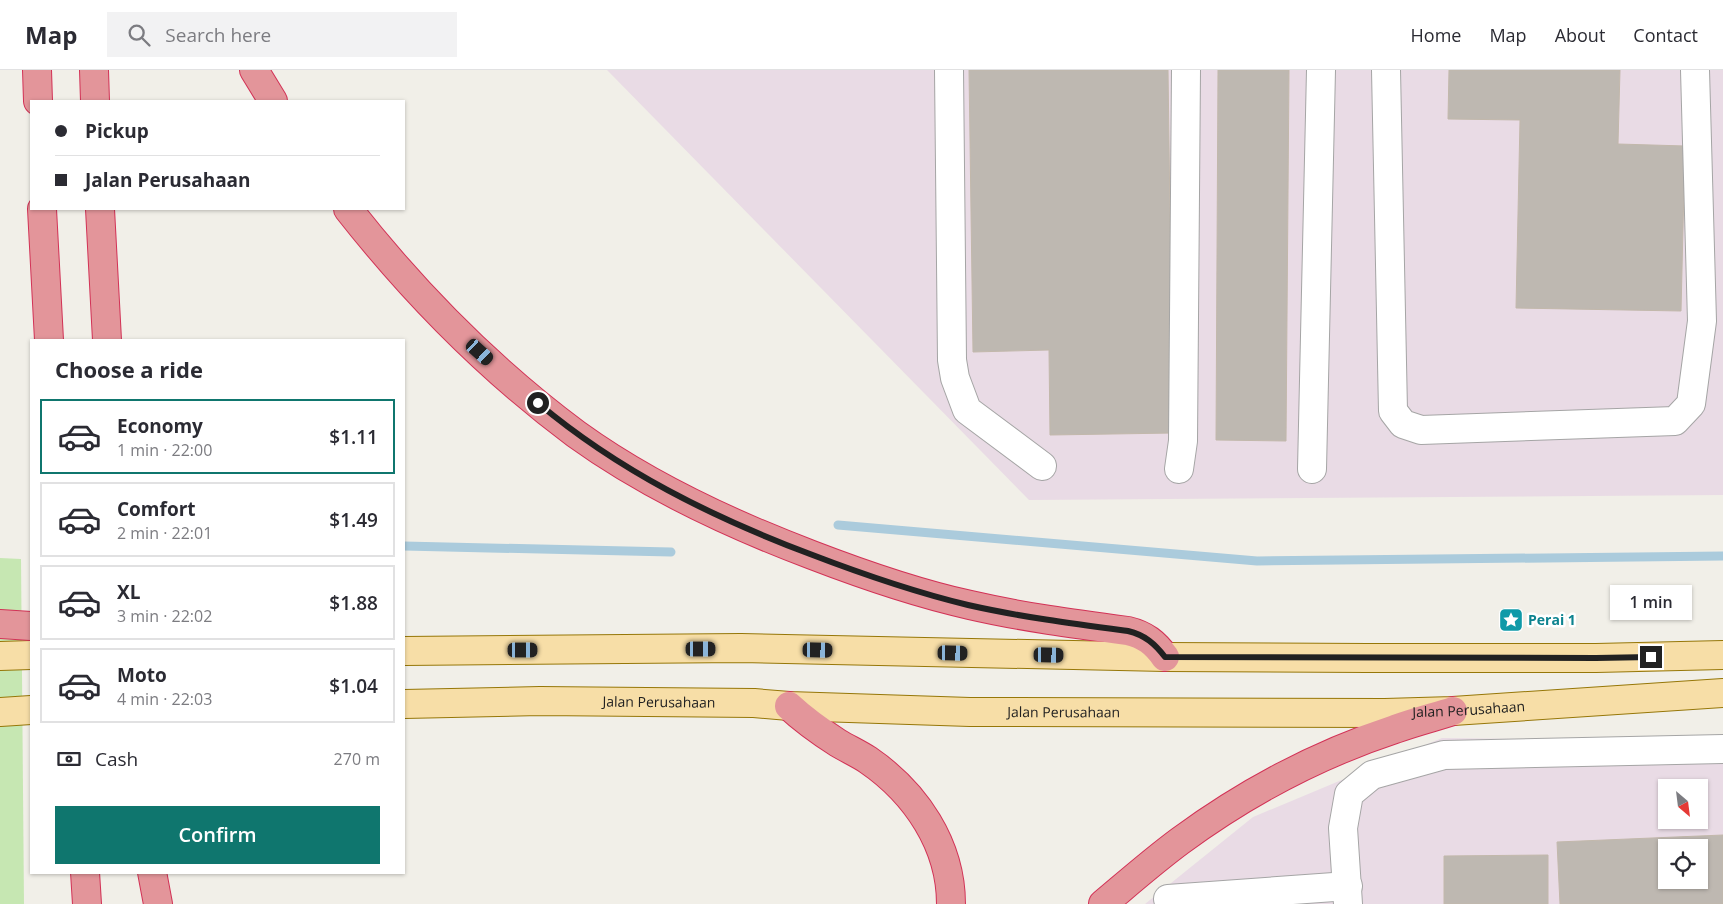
<!DOCTYPE html>
<html lang="en">
<head>
<meta charset="utf-8">
<style>
	:root { --surface:#fff; --page:#f2f2f3; --text:#2b2b33; --muted:#7c7c81; --line:#e1e1e2; --accent:#0f766e }
	body { margin:0; font-family:"Open Sans",sans-serif; background:var(--page); color:var(--text); height:100vh; display:flex; flex-direction:column; font-size:19px; white-space:nowrap }
	* { box-sizing:border-box; margin:0 }
	p { font-size:16px; color:var(--muted) }
	.icon { flex:none; width:28px; height:28px; fill:none; stroke:currentColor; stroke-width:2; stroke-linecap:round; stroke-linejoin:round }
	.map { position:relative; flex:1; overflow:hidden }
	.panel { position:absolute; left:30px; top:269px; width:375px; height:535px; display:flex; flex-direction:column; background:var(--surface); border-radius:0px; box-shadow:0 1px 4px #0004 }
	.panel>* { flex:none }
	.top-card { position:absolute; left:30px; top:30px; width:375px; height:110px; border-radius:0px; box-shadow:0 1px 4px #0004; display:grid; align-content:center; height:110px; padding:0 25px; background:var(--surface) }
	.needle { width:32px; rotate:152deg }
	.buttons { position:absolute; left:1658px; top:709px; display:grid; gap:10px }
	.buttons a { display:grid; place-items:center; width:50px; height:50px; border-radius:0px; background:var(--surface); box-shadow:0 1px 4px #0004; font-size:25px }
	.end { position:absolute; width:22px; height:22px; margin:-11px; border:6px solid #212121; background:#fff; box-shadow:0 0 0 2px #fff }
	.from { border-radius:50% }
	.bubble { position:absolute; height:35px; border-radius:0px; background:var(--surface); box-shadow:0 1px 4px #0004; font-size:16px; font-weight:600; line-height:35px; text-align:center }
	.car { position:absolute; width:15px; height:30px; margin:-15px -8px; border-radius:6px; box-shadow:0 0 4px 1px #0007; background:linear-gradient(#222 24%,#8ab4d8 0 40%,#222 0 76%,#8ab4d8 0 86%,#222 0) }
	.top-card b { display:flex; align-items:center; gap:18px; height:48px; font-size:19px }
	.top-card b+b { border-top:1px solid var(--line) }
	.top-card i { width:12px; height:12px; background:var(--text) }
	ul { padding:0; list-style:none }
	li { display:flex; align-items:center; gap:15px; height:75px; margin:0 10px 8px; padding:0 15px; border:2px solid var(--line); border-radius:0px }
	li div { flex:1 }
	li b { display:block; font-size:19px }
	li em { font-style:normal; font-weight:600 }
	li.current { border-color:var(--accent) }
	li>.icon { width:45px; height:45px; stroke-width:1.5 }
	h2 { padding:0 25px; font-size:22px; line-height:60px }
	.pay { display:flex; align-items:center; gap:12px; height:55px; padding:0 25px; font-size:19px }
	.pay p { margin-inline-start:auto }
	.button { display:flex; gap:10px; margin-top:auto; padding:10px 25px }
	.button a { flex:1; height:58px; border-radius:0px; background:var(--accent); color:#fff; font-size:20px; font-weight:600; line-height:58px; text-align:center }
	header { display:flex; align-items:center; gap:30px; box-sizing:border-box; height:70px; padding:0 25px; background:var(--surface); border-bottom:1px solid var(--line) }
	header strong { font-size:24px }
	nav { display:flex; gap:28px; margin-inline-start:auto; font-size:18px }
	.search { width:350px; height:45px; background:var(--page); display:flex; align-items:center; gap:12px; box-sizing:border-box; padding:0 18px; border-radius:0px; color:var(--muted); font-size:19px }
	.map>svg:first-child { display:block }
	.industrial { fill:#e9dbe5; fill-rule:evenodd }
	.grass { fill:#c6e7b2 }
	.lines { fill:none; stroke-linecap:round; stroke-linejoin:round }
	.stream { stroke:#abcbdc; stroke-width:9 }
	.building { fill:#beb8b1; stroke:#c2b8ab; fill-rule:evenodd }
	.minor-casing { stroke:#a5a5a5; stroke-width:30 }
	.major-casing { stroke:#967708; stroke-width:30 }
	.highway-casing { stroke:#d23256; stroke-width:30 }
	.minor { stroke:#fff; stroke-width:28 }
	.major { stroke:#f7dea7; stroke-width:28 }
	.highway { stroke:#e3959a; stroke-width:28 }
	.route { stroke:#212121; stroke-width:6 }
	.labels { text-anchor:middle; stroke-width:5; stroke-linejoin:round; paint-order:stroke }
	.culture-label { font-size:14px; font-weight:bold; fill:#0d838f; stroke:#fff; text-anchor:start }
	.street-label { font-size:14px; fill:#212121; stroke:#fff }
</style>
</head>
<body>
<header>
<strong>Map</strong>
<div class="search"><svg class="icon" aria-label="search" viewBox="0 0 24 24"><circle cx="10" cy="10" r="6"/><path d="M15 15l6 6"/></svg>Search here</div>
<nav><a>Home</a><a>Map</a><a>About</a><a>Contact</a></nav>
</header>
<div class="map">
<svg width="1723" height="834" viewBox="0 0 1723 834">
	<rect width="100%" height="100%" fill="#f1efe8"/>
	<!-- industrial -->
	<g class="industrial">
		<polygon points="607,0 1723,0 1723,425 1029,430"/>
		<path d="M 1442,668 L 1723,671 L 1723,834 L 1145,834 L 1253,747 ZM 1666,718 L 1699,718 L 1699,750 L 1666,750 ZM 1666,778 L 1699,778 L 1699,810 L 1666,810 Z"/>
	</g>
	<!-- grass -->
	<polygon class="grass" points="0,488 21,489 24,834 0,834"/>
	<g class="lines">
		<!-- stream -->
		<g class="stream">
			<polyline points="838,455 1257,491 1723,486"/>
			<polyline points="404,476 671,482"/>
		</g>
	</g>
	<!-- building -->
	<g class="building">
		<polygon points="969,0 1168,0 1173,363 1050,365 1049,280 973,282"/>
		<polygon points="1218,0 1289,0 1286,371 1216,370"/>
		<polygon points="1449,0 1620,0 1618,74 1685,76 1681,241 1516,238 1520,50 1448,49"/>
		<path d="M 1723,765 L 1723,834 L 1560,834 L 1557,772 ZM 1666,778 L 1699,778 L 1699,810 L 1666,810 Z"/>
		<polygon points="1548,785 1548,834 1444,834 1444,786"/>
	</g>
	<g class="lines">
		<defs>
			<g id="minor">
				<polyline points="949,0 952,290 955,308 967,340 1042,396"/>
				<polyline points="1386,0 1393,341 1403,354 1421,360 1675,351 1691,334 1702,251 1695,0"/>
				<polyline points="1179,399 1183,371 1186,0"/>
				<polyline points="1312,399 1321,0"/>
				<polyline points="1168,829 1348,816"/>
				<polyline points="1348,834 1343,758 1349,724 1372,705 1444,685 1723,679"/>
			</g>
			<g id="major">
				<polyline points="404,581 741,578 1165,587 1368,588 1596,588 1723,585"/>
				<polyline points="0,586 31,585"/>
				<path id="s1" d="M 404,634 L 540,631 L 754,633 L 789,636 L 970,642 L 1385,643 L 1453,641 L 1723,623"/>
				<polyline points="0,642 31,640"/>
			</g>
			<g id="highway">
				<polyline points="37,0 38,31"/>
				<polyline points="94,0 95,31"/>
				<polyline points="254,0 273,31"/>
				<polyline points="42,139 49,270"/>
				<polyline points="100,139 107,270"/>
				<path d="M 348,139 C 414,223 490,300 576,364 C 648,416 730,454 812,485 C 864,505 916,523 970,535 C 1022,547 1075,554 1128,561 C 1145,565 1155,573 1165,587"/>
				<polyline points="0,554 31,556"/>
				<path d="M 789,636 C 804,650 821,662 838,673 C 848,679 859,684 868,690 C 916,723 951,775 951,834"/>
				<polyline points="85,802 87,834"/>
				<polyline points="152,802 158,834"/>
				<path d="M 1103,834 C 1128,813 1153,791 1180,771 C 1244,724 1319,684 1395,659 C 1414,652 1434,647 1453,641"/>
			</g>
		</defs>
		<!-- minor casing -->
		<use href="#minor" class="minor-casing"/>
		<!-- major casing -->
		<use href="#major" class="major-casing"/>
		<!-- highway casing -->
		<use href="#highway" class="highway-casing"/>
		<!-- minor -->
		<use href="#minor" class="minor"/>
		<!-- major -->
		<use href="#major" class="major"/>
		<!-- highway -->
		<use href="#highway" class="highway"/>
	</g>
	<g class="lines">
		<!-- route -->
		<path class="route" d="M 538,333 C 619,401 712,447 810,484 C 862,504 914,522 968,535 C 1021,547 1075,554 1128,561 C 1145,565 1155,574 1165,587 L 1596,588 L 1651,587"/>
	</g>
	<!-- icons -->
	<defs>
		<symbol id="sight-square" viewBox="-11 -11 22 22"><rect x="-9" y="-9" width="18" height="18" rx="4" fill="#0f9aa8" stroke="#fff"/><path d="M0-6L1.8-2.2L6-1.7L2.9 1.2L3.7 5.4L0 3.3L-3.7 5.4L-2.9 1.2L-6-1.7L-1.8-2.2Z" fill="#fff"/></symbol>
	</defs>
	<g fill-rule="evenodd">
		<use href="#sight-square" x="1497" y="536" width="28" height="28"/>
	</g>
	<g class="labels">
		<!-- culture labels -->
		<g class="culture-label">
			<text x="1528" y="555">Perai 1</text>
		</g>
		<!-- street labels -->
		<g class="street-label">
			<text dy="5" stroke="none"><textPath href="#s1" startOffset="255">Jalan Perusahaan</textPath></text>
			<text dy="5" stroke="none"><textPath href="#s1" startOffset="1065">Jalan Perusahaan</textPath></text>
			<text dy="5" stroke="none"><textPath href="#s1" startOffset="660">Jalan Perusahaan</textPath></text>
		</g>
	</g>
</svg>
<div class="buttons">
<a><svg class="needle" viewBox="-14 -14 28 28"><path d="M0-13l5 13h-10z" fill="#e53935"/><path d="M0 13l5-13h-10z" fill="#7c7c81"/></svg></a>
<a><svg class="icon" aria-label="locate" viewBox="0 0 24 24"><circle cx="12" cy="12" r="6"/><path d="M12 2v4M12 18v4M2 12h4M18 12h4"/></svg></a>
</div>
<i class="end from" style="left:538px;top:333px"></i>
<i class="end" style="left:1651px;top:587px"></i>
<div class="bubble" style="left:1610px;top:515px;width:82px">1 min</div>
<i class="car" style="left:480px;top:282px;rotate:132deg"></i>
<i class="car" style="left:701px;top:579px;rotate:90deg"></i>
<i class="car" style="left:523px;top:580px;rotate:90deg"></i>
<i class="car" style="left:818px;top:580px;rotate:91deg"></i>
<i class="car" style="left:953px;top:583px;rotate:91deg"></i>
<i class="car" style="left:1049px;top:585px;rotate:91deg"></i>
<div class="top-card">
<b><i class="from"></i>Pickup</b>
<b><i></i>Jalan Perusahaan</b>
</div>
<section class="panel">
<h2>Choose a ride</h2>
<ul>
<li class="current"><svg class="icon" aria-label="car" viewBox="0 0 24 24"><path d="M5 17H2v-5l4-1 3-4h7l3 4 3 1v5h-3M9 17h6M6 11h13"/><circle cx="7" cy="17" r="2"/><circle cx="17" cy="17" r="2"/></svg><div><b>Economy</b><p>1 min · 22:00</p></div><em>$1.11</em></li>
<li><svg class="icon" aria-label="car" viewBox="0 0 24 24"><path d="M5 17H2v-5l4-1 3-4h7l3 4 3 1v5h-3M9 17h6M6 11h13"/><circle cx="7" cy="17" r="2"/><circle cx="17" cy="17" r="2"/></svg><div><b>Comfort</b><p>2 min · 22:01</p></div><em>$1.49</em></li>
<li><svg class="icon" aria-label="car" viewBox="0 0 24 24"><path d="M5 17H2v-5l4-1 3-4h7l3 4 3 1v5h-3M9 17h6M6 11h13"/><circle cx="7" cy="17" r="2"/><circle cx="17" cy="17" r="2"/></svg><div><b>XL</b><p>3 min · 22:02</p></div><em>$1.88</em></li>
<li><svg class="icon" aria-label="car" viewBox="0 0 24 24"><path d="M5 17H2v-5l4-1 3-4h7l3 4 3 1v5h-3M9 17h6M6 11h13"/><circle cx="7" cy="17" r="2"/><circle cx="17" cy="17" r="2"/></svg><div><b>Moto</b><p>4 min · 22:03</p></div><em>$1.04</em></li>
</ul>
<div class="pay"><svg class="icon" aria-label="cash" viewBox="0 0 24 24"><path d="M3 7h18v10H3z"/><circle cx="12" cy="12" r="2"/></svg>Cash<p>270 m</p></div>
<div class="button"><a>Confirm</a></div>
</section>
</div>
</body>
</html>
